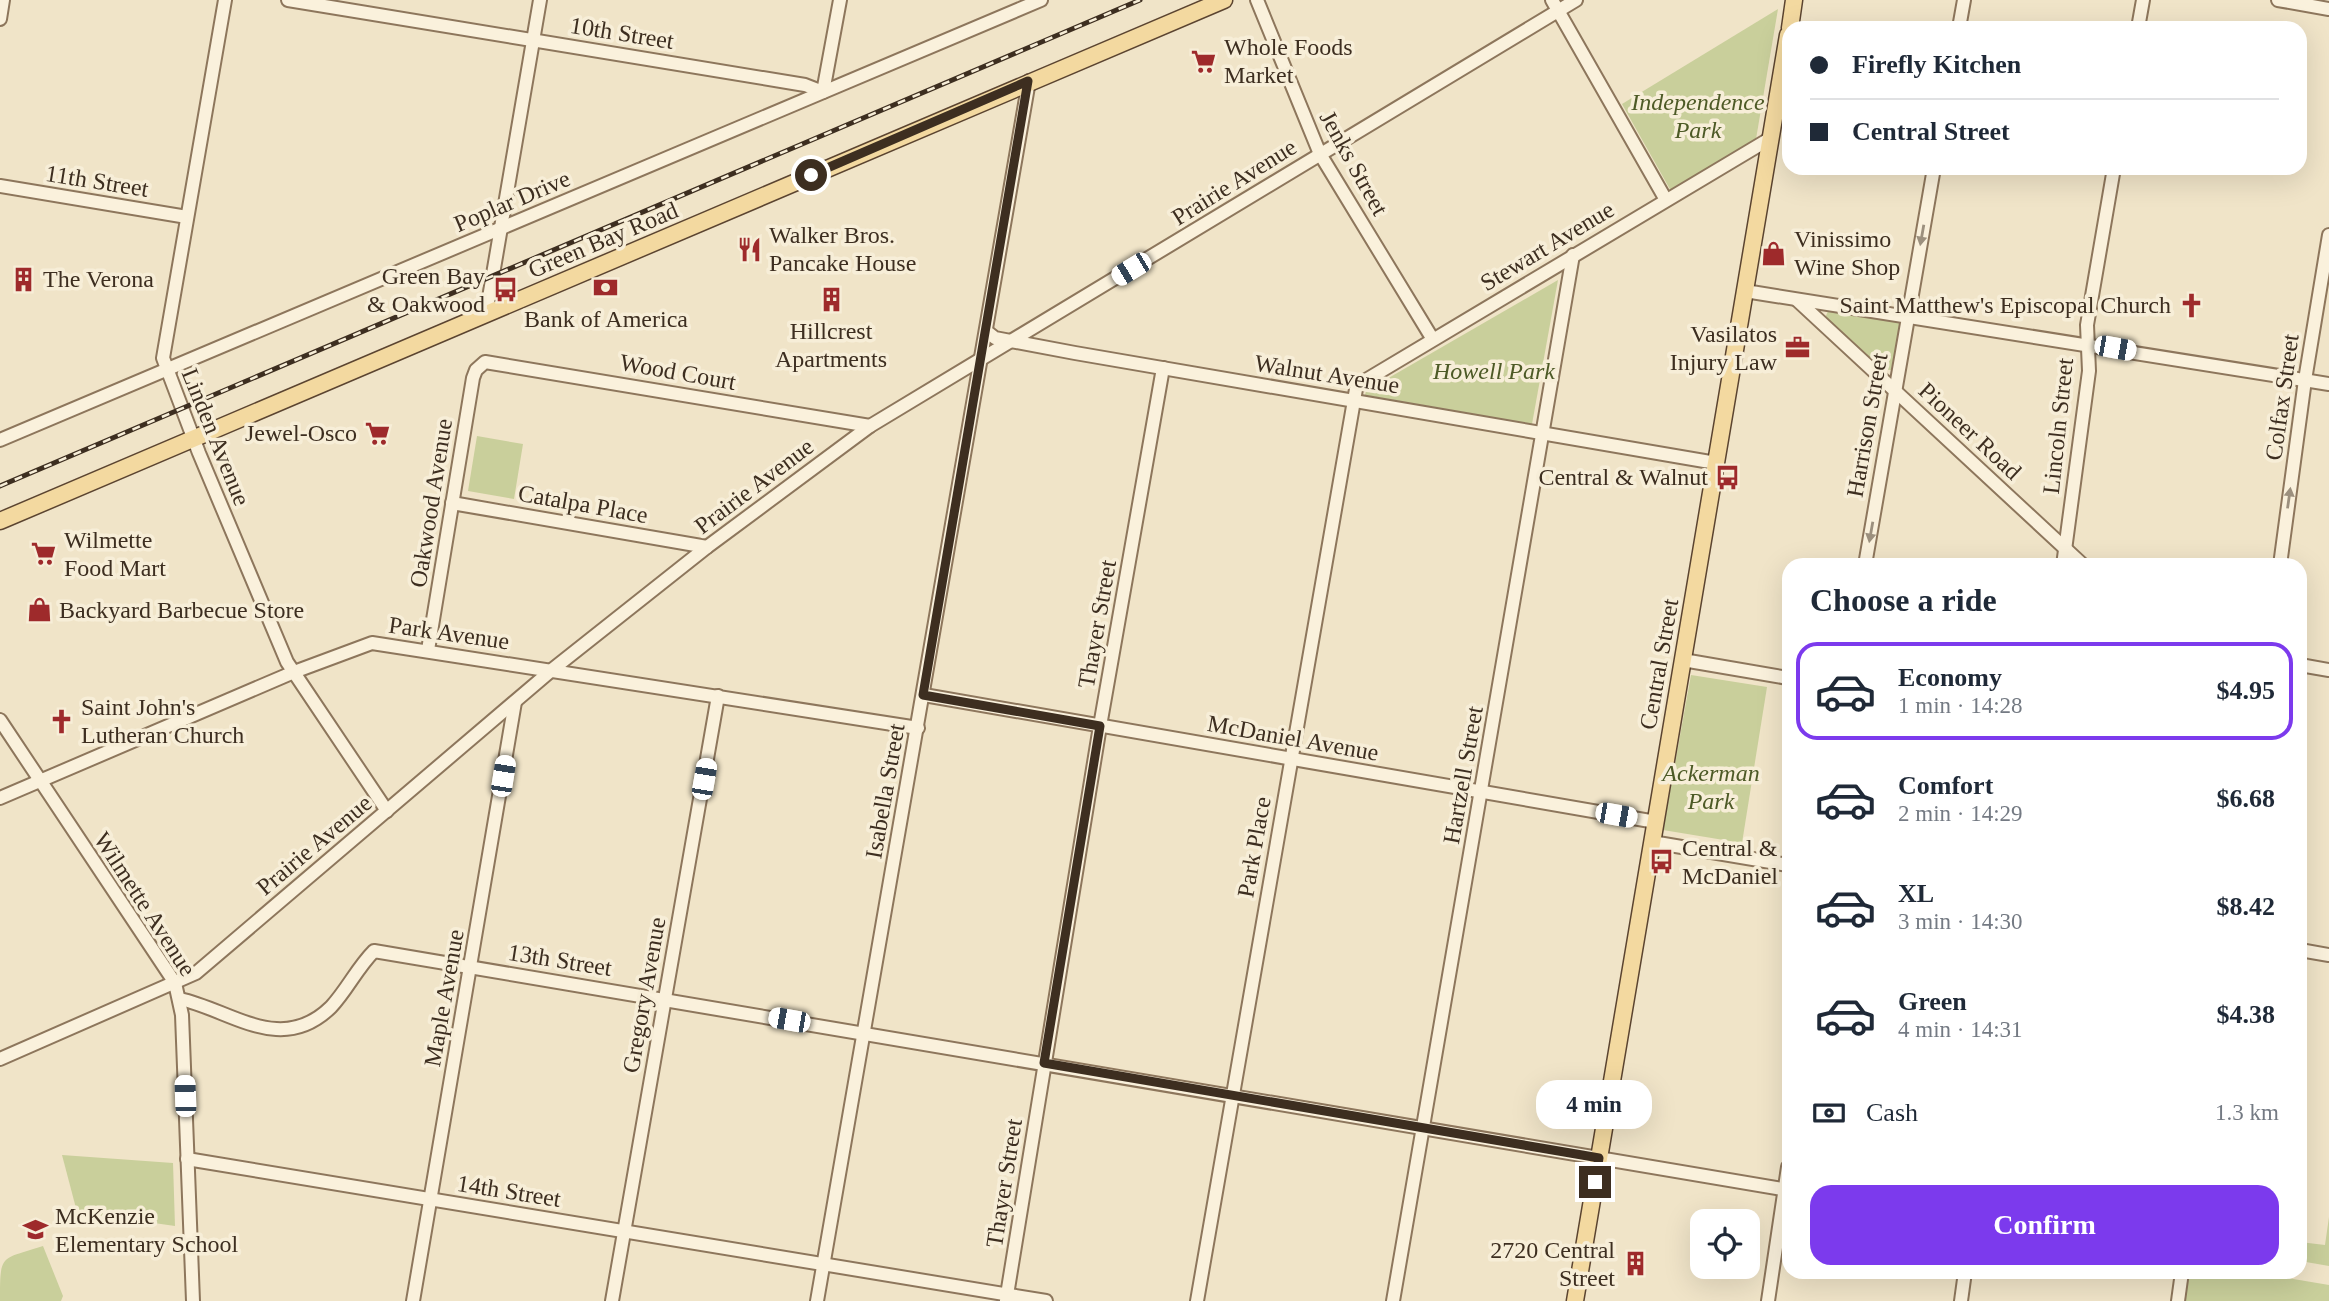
<!DOCTYPE html>
<html lang="en">
<head>
<meta charset="utf-8">
<style>
	:root { --surface:#fff; --page:#f2f2f3; --text:#1f2937; --muted:#747a83; --line:#e0e1e3; --accent:#7c3aed }
	body { margin:0; font-family:"Times New Roman",serif; background:var(--page); color:var(--text); height:100vh; display:flex; flex-direction:column; font-size:26px; white-space:nowrap }
	* { box-sizing:border-box; margin:0 }
	p { font-size:23px; color:var(--muted) }
	.icon { flex:none; width:38px; height:38px; fill:none; stroke:currentColor; stroke-width:2; stroke-linecap:round; stroke-linejoin:round }
	.map { position:relative; flex:1; overflow:hidden }
	.sheet { position:absolute; left:1782px; top:558px; width:525px; height:721px; display:flex; flex-direction:column; background:var(--surface); border-radius:21px; box-shadow:0 7px 28px #0002 }
	.sheet>* { flex:none }
	.hud { position:absolute; left:1782px; top:21px; width:525px; height:154px; border-radius:21px; box-shadow:0 7px 28px #0002; display:grid; align-content:center; height:154px; padding:0 28px; background:var(--surface) }
	.fabs { position:absolute; left:1690px; top:1209px; display:grid; gap:14px }
	.fabs a { display:grid; place-items:center; width:70px; height:70px; border-radius:14px; background:var(--surface); box-shadow:0 7px 28px #0002; font-size:35px }
	.end { position:absolute; width:32px; height:32px; margin:-16px; border:9px solid #3d2e20; background:#fff; box-shadow:0 0 0 4px #fff }
	.from { border-radius:50% }
	.bubble { position:absolute; height:49px; border-radius:21px; background:var(--surface); box-shadow:0 7px 28px #0002; font-size:23px; font-weight:800; line-height:49px; text-align:center }
	.car { position:absolute; width:21px; height:42px; margin:-21px -10px; border-radius:9px; box-shadow:0 0 5px 2px #0007; background:linear-gradient(#fff 24%,#345 0 40%,#fff 0 76%,#345 0 86%,#fff 0) }
	.hud b { display:flex; align-items:center; gap:24px; height:66px; font-size:26px }
	.hud b+b { border-top:2px solid var(--line) }
	.hud i { width:18px; height:18px; background:var(--text) }
	ul { padding:0; list-style:none }
	li { display:flex; align-items:center; gap:21px; height:98px; margin:0 14px 10px; padding:0 14px; border:4px solid transparent; border-radius:21px }
	li div { flex:1 }
	li b { display:block; font-size:26px }
	li em { font-style:normal; font-weight:800 }
	li.on { border-color:var(--accent) }
	li>.icon { width:63px; height:63px; stroke-width:1.5 }
	h2 { padding:0 28px; font-size:32px; line-height:84px }
	.pay { display:flex; align-items:center; gap:18px; height:77px; padding:0 28px; font-size:26px }
	.pay p { margin-inline-start:auto }
	.cta { display:flex; gap:14px; margin-top:auto; padding:14px 28px }
	.cta a { flex:1; height:80px; border-radius:21px; background:var(--accent); color:#fff; font-size:28px; font-weight:800; line-height:80px; text-align:center }
	.map>svg:first-child { display:block }
	.green { fill:#c9cf9b }
	.lines { fill:none; stroke-linecap:round; stroke-linejoin:round }
	.minor-casing { stroke:#8d765c; stroke-width:16 }
	.major-casing { stroke:#5b4430; stroke-width:19 }
	.minor { stroke:#faf1dc; stroke-width:12 }
	.major { stroke:#f3d9a0; stroke-width:16 }
	.rail-casing { stroke:#3d2e20; stroke-width:5 }
	.rail { stroke:#f7eed8; stroke-width:2.5; stroke-dasharray:8; stroke-linecap:butt }
	.oneway { fill:#9c907e }
	.route { stroke:#3d2e20; stroke-width:9 }
	.labels { text-anchor:middle; stroke-width:7; stroke-linejoin:round; paint-order:stroke }
	.street-label { font-size:24px; fill:#3d2e20; stroke:#f7eed8 }
	.poi-label { font-size:24px; fill:#3d2e20; stroke:#f7eed8; text-anchor:start }
	.park-label { font-size:24px; font-style:italic; fill:#4d5a26; stroke:#f7eed8 }
</style>
</head>
<body>
<div class="map">
<svg width="2329" height="1301" viewBox="0 0 2329 1301">
	<rect width="100%" height="100%" fill="#f0e4c8"/>
	<!-- green -->
	<g class="green">
		<polygon points="1778,9 1756,139 1671,191 1622,104"/>
		<polygon points="1558,280 1532,424 1365,395 1366,391"/>
		<polygon points="1829,309 1901,321 1891,370 1880,369 1829,323 1825,318"/>
		<polygon points="477,436 523,444 514,499 468,491"/>
		<polygon points="1691,675 1767,687 1742,843 1663,830"/>
		<polygon points="62,1155 173,1163 175,1226 77,1212"/>
		<polygon points="2329,1217 2329,1266 2306,1262 2307,1257 2300,1255 2300,1242 2325,1245"/>
		<path d="M 43,1246 L 63,1296 L 61,1301 L 0,1301 C 0,1253 0,1260 43,1246 Z"/>
		<polygon points="2188,1272 2251,1272 2329,1285 2329,1301 2184,1301"/>
	</g>
	<g class="lines">
		<defs>
			<g id="minor">
				<polyline points="225,0 163,358 199,453 287,662 387,811"/>
				<polyline points="288,0 805,85 823,92 840,0"/>
				<polyline points="1257,0 1320,154 1432,338"/>
				<polyline points="1552,0 1666,200"/>
				<polyline points="2278,0 2329,9"/>
				<polyline points="0,19 3,0"/>
				<polyline points="1959,28 1964,0"/>
				<polyline points="2138,28 2143,0"/>
				<polyline points="0,186 187,217"/>
				<polyline points="1745,291 2329,384"/>
				<polyline points="1797,300 2083,565"/>
				<polyline points="486,315 540,0"/>
				<polyline points="986,331 995,338 1075,353 1716,463"/>
				<polyline points="0,440 1041,0"/>
				<polyline points="452,503 707,547"/>
				<polyline points="1865,565 1934,168"/>
				<polyline points="2063,565 2089,371 2087,325 2114,168"/>
				<polyline points="2280,565 2305,380 2329,235"/>
				<polyline points="428,650 473,378 476,370 485,362 870,426"/>
				<polyline points="1683,660 1788,678"/>
				<polyline points="2300,665 2329,670"/>
				<polyline points="924,695 1656,822"/>
				<polyline points="0,720 175,983 182,1015 193,1301"/>
				<polyline points="0,798 294,672 372,643 918,728"/>
				<polyline points="1652,842 1788,865"/>
				<polyline points="2300,950 2329,955"/>
				<path d="M 180,999 C 231,1010 281,1056 331,1007 C 347,990 357,968 374,951 L 1788,1190"/>
				<polyline points="0,1059 196,973 553,669 707,547 870,426 1576,0"/>
				<polyline points="187,1159 1046,1301"/>
				<polyline points="413,1301 515,702"/>
				<polyline points="612,1301 718,696"/>
				<polyline points="817,1301 1029,81"/>
				<polyline points="1006,1301 1100,726 1163,368"/>
				<polyline points="1197,1301 1356,389 1361,383 1771,138"/>
				<polyline points="1393,1301 1573,255"/>
				<polyline points="1768,1301 1788,1167"/>
				<polyline points="1961,1301 1965,1272"/>
				<polyline points="2178,1301 2182,1272"/>
			</g>
			<g id="major">
				<polyline points="1790,28 1794,0"/>
				<polyline points="0,521 1224,0"/>
				<polyline points="1575,1301 1788,35"/>
			</g>
		</defs>
		<!-- minor casing -->
		<use href="#minor" class="minor-casing"/>
		<!-- major casing -->
		<use href="#major" class="major-casing"/>
		<!-- minor -->
		<use href="#minor" class="minor"/>
		<!-- major -->
		<use href="#major" class="major"/>
		<defs>
			<polyline id="rail" points="0,486 1140,0"/>
		</defs>
		<!-- rail casing -->
		<use href="#rail" class="rail-casing"/>
		<!-- rail -->
		<use href="#rail" class="rail"/>
	</g>
	<!-- one-way arrows -->
	<defs><path id="oneway-solid" d="M-6-.8H1V-3.2L6.5 0L1 3.2V.8H-6Z" transform="scale(1.75)"/></defs>
	<g class="oneway">
		<use href="#oneway-solid" transform="translate(1922 235) rotate(100)"/>
		<use href="#oneway-solid" transform="translate(2289 498) rotate(-82)"/>
		<use href="#oneway-solid" transform="translate(1871 532) rotate(100)"/>
	</g>
	<g class="lines">
		<!-- route -->
		<polyline class="route" points="811,175 1028,81 923,695 1100,726 1044,1063 1582,1155 1599,1158 1595,1182"/>
	</g>
	<!-- icons -->
	<defs>
		<symbol id="supermarket-bare" viewBox="-9 -9 18 18"><path d="M-6-5.5h2.5l.6 2H6L4.5 2H-2.5L-4.4-4H-6ZM-1.5 3.2a1.3 1.3 0 1 0 .1 0ZM3 3.2a1.3 1.3 0 1 0 .1 0Z" fill="#9e2a2b" stroke="#f7eed8" stroke-width="2.5" paint-order="stroke"/></symbol>
		<symbol id="restaurant-bare" viewBox="-9 -9 18 18"><path d="M-5-6h1v4h1v-4h1v4h1v-4h1v5L-1.5 .5V6h-2V.5L-5-1ZM5-6V6H3V1.5H1.5Q1.5-4 5-6Z" fill="#9e2a2b" stroke="#f7eed8" stroke-width="2.5" paint-order="stroke"/></symbol>
		<symbol id="shop-bare" viewBox="-9 -9 18 18"><path d="M-5-2.5h2.3a2.7 3.5 0 0 1 5.4 0H5L5.5 6h-11ZM-1.5-2.5h3a1.5 2.3 0 0 0-3 0Z" fill="#9e2a2b" stroke="#f7eed8" stroke-width="2.5" paint-order="stroke"/></symbol>
		<symbol id="building-bare" viewBox="-9 -9 18 18"><path d="M-4-6H4V6H1V3H-1V6H-4ZM-2.5-4.3h1.7v1.8h-1.7ZM.8-4.3h1.7v1.8H.8ZM-2.5-1h1.7V.8h-1.7ZM.8-1h1.7V.8H.8Z" fill="#9e2a2b" stroke="#f7eed8" stroke-width="2.5" paint-order="stroke"/></symbol>
		<symbol id="bank-bare" viewBox="-9 -9 18 18"><path d="M-6-4H6V4H-6ZM0-2.3a2.3 2.3 0 1 0 0 4.6a2.3 2.3 0 1 0 0-4.6Z" fill="#9e2a2b" stroke="#f7eed8" stroke-width="2.5" paint-order="stroke"/></symbol>
		<symbol id="bus-bare" viewBox="-9 -9 18 18"><path d="M-5-6H5V4H4V6H2V4H-2V6H-4V4H-5ZM-3.5-4V0h7V-4ZM-3.5 1.2v1.5H-2V1.2ZM2 1.2v1.5H3.5V1.2Z" fill="#9e2a2b" stroke="#f7eed8" stroke-width="2.5" paint-order="stroke"/></symbol>
		<symbol id="church-bare" viewBox="-9 -9 18 18"><path d="M-1.2-6h2.4v3.5h3.3v2.4h-3.3V6h-2.4V-.1h-3.3v-2.4h3.3Z" fill="#9e2a2b" stroke="#f7eed8" stroke-width="2.5" paint-order="stroke"/></symbol>
		<symbol id="office-bare" viewBox="-9 -9 18 18"><path d="M-6-3h4V-5.5h4V-3h4V5H-6ZM-1-4.5V-3h2v-1.5ZM-6 0V1H6V0Z" fill="#9e2a2b" stroke="#f7eed8" stroke-width="2.5" paint-order="stroke"/></symbol>
		<symbol id="school-bare" viewBox="-9 -9 18 18"><path d="M0-5L7-2L0 1L-7-2ZM-4 1L0 2.5L4 1V4Q0 6-4 4Z" fill="#9e2a2b" stroke="#f7eed8" stroke-width="2.5" paint-order="stroke"/></symbol>
	</defs>
	<g fill-rule="evenodd">
		<use href="#supermarket-bare" x="1186" y="44" width="35" height="35"/>
		<use href="#restaurant-bare" x="732" y="232" width="35" height="35"/>
		<use href="#shop-bare" x="1756" y="236" width="35" height="35"/>
		<use href="#building-bare" x="6" y="262" width="35" height="35"/>
		<use href="#bank-bare" x="588" y="270" width="35" height="35"/>
		<use href="#bus-bare" x="488" y="272" width="35" height="35"/>
		<use href="#building-bare" x="814" y="282" width="35" height="35"/>
		<use href="#church-bare" x="2174" y="288" width="35" height="35"/>
		<use href="#office-bare" x="1780" y="330" width="35" height="35"/>
		<use href="#supermarket-bare" x="360" y="416" width="35" height="35"/>
		<use href="#bus-bare" x="1710" y="460" width="35" height="35"/>
		<use href="#supermarket-bare" x="26" y="536" width="35" height="35"/>
		<use href="#shop-bare" x="22" y="592" width="35" height="35"/>
		<use href="#church-bare" x="44" y="704" width="35" height="35"/>
		<use href="#bus-bare" x="1644" y="844" width="35" height="35"/>
		<use href="#school-bare" x="18" y="1212" width="35" height="35"/>
		<use href="#building-bare" x="1618" y="1246" width="35" height="35"/>
	</g>
	<g class="labels">
		<!-- street labels -->
		<g class="street-label">
			<text transform="translate(622 33) rotate(9)" y="8">10th Street</text>
			<text transform="translate(1354 163) rotate(61)" y="8">Jenks Street</text>
			<text transform="translate(97 181) rotate(9)" y="8">11th Street</text>
			<text transform="translate(1234 182) rotate(-32)" y="8">Prairie Avenue</text>
			<text transform="translate(512 201) rotate(-23)" y="8">Poplar Drive</text>
			<text transform="translate(603 240) rotate(-23)" y="8">Green Bay Road</text>
			<text transform="translate(1547 246) rotate(-31)" y="8">Stewart Avenue</text>
			<text transform="translate(678 372) rotate(10)" y="8">Wood Court</text>
			<text transform="translate(1327 374) rotate(9)" y="8">Walnut Avenue</text>
			<text transform="translate(2282 397) rotate(-82)" y="8">Colfax Street</text>
			<text transform="translate(1867 425) rotate(-80)" y="8">Harrison Street</text>
			<text transform="translate(2058 426) rotate(-84)" y="8">Lincoln Street</text>
			<text transform="translate(1970 431) rotate(43)" y="8">Pioneer Road</text>
			<text transform="translate(216 437) rotate(68)" y="8">Linden Avenue</text>
			<text transform="translate(754 486) rotate(-37)" y="8">Prairie Avenue</text>
			<text transform="translate(431 503) rotate(-81)" y="8">Oakwood Avenue</text>
			<text transform="translate(583 504) rotate(10)" y="8">Catalpa Place</text>
			<text transform="translate(1097 624) rotate(-80)" y="8">Thayer Street</text>
			<text transform="translate(449 633) rotate(8)" y="8">Park Avenue</text>
			<text transform="translate(1659 664) rotate(-80)" y="8">Central Street</text>
			<text transform="translate(1293 738) rotate(10)" y="8">McDaniel Avenue</text>
			<text transform="translate(1463 775) rotate(-80)" y="8">Hartzell Street</text>
			<text transform="translate(885 791) rotate(-80)" y="8">Isabella Street</text>
			<text transform="translate(314 845) rotate(-40)" y="8">Prairie Avenue</text>
			<text transform="translate(1254 847) rotate(-80)" y="8">Park Place</text>
			<text transform="translate(145 904) rotate(57)" y="8">Wilmette Avenue</text>
			<text transform="translate(560 960) rotate(9)" y="8">13th Street</text>
			<text transform="translate(644 995) rotate(-80)" y="8">Gregory Avenue</text>
			<text transform="translate(444 998) rotate(-80)" y="8">Maple Avenue</text>
			<text transform="translate(1004 1183) rotate(-81)" y="8">Thayer Street</text>
			<text transform="translate(509 1191) rotate(9)" y="8">14th Street</text>
		</g>
		<!-- poi labels -->
		<g class="poi-label">
			<text x="1224" y="55">Whole Foods<tspan x="1224" dy="28">Market</tspan></text>
			<text x="769" y="243">Walker Bros.<tspan x="769" dy="28">Pancake House</tspan></text>
			<text x="1794" y="247">Vinissimo<tspan x="1794" dy="28">Wine Shop</tspan></text>
			<text x="485" y="284" text-anchor="end">Green Bay<tspan x="485" dy="28">&amp; Oakwood</tspan></text>
			<text x="43" y="287">The Verona</text>
			<text x="2171" y="313" text-anchor="end">Saint Matthew's Episcopal Church</text>
			<text x="606" y="327" text-anchor="middle">Bank of America</text>
			<text x="831" y="339" text-anchor="middle">Hillcrest<tspan x="831" dy="28">Apartments</tspan></text>
			<text x="1777" y="342" text-anchor="end">Vasilatos<tspan x="1777" dy="28">Injury Law</tspan></text>
			<text x="357" y="441" text-anchor="end">Jewel-Osco</text>
			<text x="1708" y="485" text-anchor="end">Central &amp; Walnut</text>
			<text x="64" y="548">Wilmette<tspan x="64" dy="28">Food Mart</tspan></text>
			<text x="59" y="618">Backyard Barbecue Store</text>
			<text x="81" y="715">Saint John's<tspan x="81" dy="28">Lutheran Church</tspan></text>
			<text x="1682" y="856">Central &amp;<tspan x="1682" dy="28">McDaniel</tspan></text>
			<text x="55" y="1224">McKenzie<tspan x="55" dy="28">Elementary School</tspan></text>
			<text x="1615" y="1258" text-anchor="end">2720 Central<tspan x="1615" dy="28">Street</tspan></text>
		</g>
		<!-- park labels -->
		<g class="park-label">
			<text x="1698" y="110">Independence<tspan x="1698" dy="28">Park</tspan></text>
			<text x="1494" y="379">Howell Park</text>
			<text x="1711" y="781">Ackerman<tspan x="1711" dy="28">Park</tspan></text>
		</g>
	</g>
</svg>
<div class="fabs">
<a><svg class="icon" aria-label="locate" viewBox="0 0 24 24"><circle cx="12" cy="12" r="6"/><path d="M12 2v4M12 18v4M2 12h4M18 12h4"/></svg></a>
</div>
<i class="end from" style="left:811px;top:175px"></i>
<i class="end" style="left:1595px;top:1182px"></i>
<div class="bubble" style="left:1536px;top:1080px;width:116px">4 min</div>
<i class="car" style="left:1131px;top:269px;rotate:239deg"></i>
<i class="car" style="left:2115px;top:348px;rotate:100deg"></i>
<i class="car" style="left:503px;top:776px;rotate:9deg"></i>
<i class="car" style="left:704px;top:779px;rotate:10deg"></i>
<i class="car" style="left:1616px;top:815px;rotate:100deg"></i>
<i class="car" style="left:789px;top:1020px;rotate:280deg"></i>
<i class="car" style="left:185px;top:1096px;rotate:358deg"></i>
<div class="hud">
<b><i class="from"></i>Firefly Kitchen</b>
<b><i></i>Central Street</b>
</div>
<section class="sheet">
<h2>Choose a ride</h2>
<ul>
<li class="on"><svg class="icon" aria-label="car" viewBox="0 0 24 24"><path d="M5 17H2v-5l4-1 3-4h7l3 4 3 1v5h-3M9 17h6M6 11h13"/><circle cx="7" cy="17" r="2"/><circle cx="17" cy="17" r="2"/></svg><div><b>Economy</b><p>1 min · 14:28</p></div><em>$4.95</em></li>
<li><svg class="icon" aria-label="car" viewBox="0 0 24 24"><path d="M5 17H2v-5l4-1 3-4h7l3 4 3 1v5h-3M9 17h6M6 11h13"/><circle cx="7" cy="17" r="2"/><circle cx="17" cy="17" r="2"/></svg><div><b>Comfort</b><p>2 min · 14:29</p></div><em>$6.68</em></li>
<li><svg class="icon" aria-label="car" viewBox="0 0 24 24"><path d="M5 17H2v-5l4-1 3-4h7l3 4 3 1v5h-3M9 17h6M6 11h13"/><circle cx="7" cy="17" r="2"/><circle cx="17" cy="17" r="2"/></svg><div><b>XL</b><p>3 min · 14:30</p></div><em>$8.42</em></li>
<li><svg class="icon" aria-label="car" viewBox="0 0 24 24"><path d="M5 17H2v-5l4-1 3-4h7l3 4 3 1v5h-3M9 17h6M6 11h13"/><circle cx="7" cy="17" r="2"/><circle cx="17" cy="17" r="2"/></svg><div><b>Green</b><p>4 min · 14:31</p></div><em>$4.38</em></li>
</ul>
<div class="pay"><svg class="icon" aria-label="cash" viewBox="0 0 24 24"><path d="M3 7h18v10H3z"/><circle cx="12" cy="12" r="2"/></svg>Cash<p>1.3 km</p></div>
<div class="cta"><a>Confirm</a></div>
</section>
</div>
</body>
</html>
